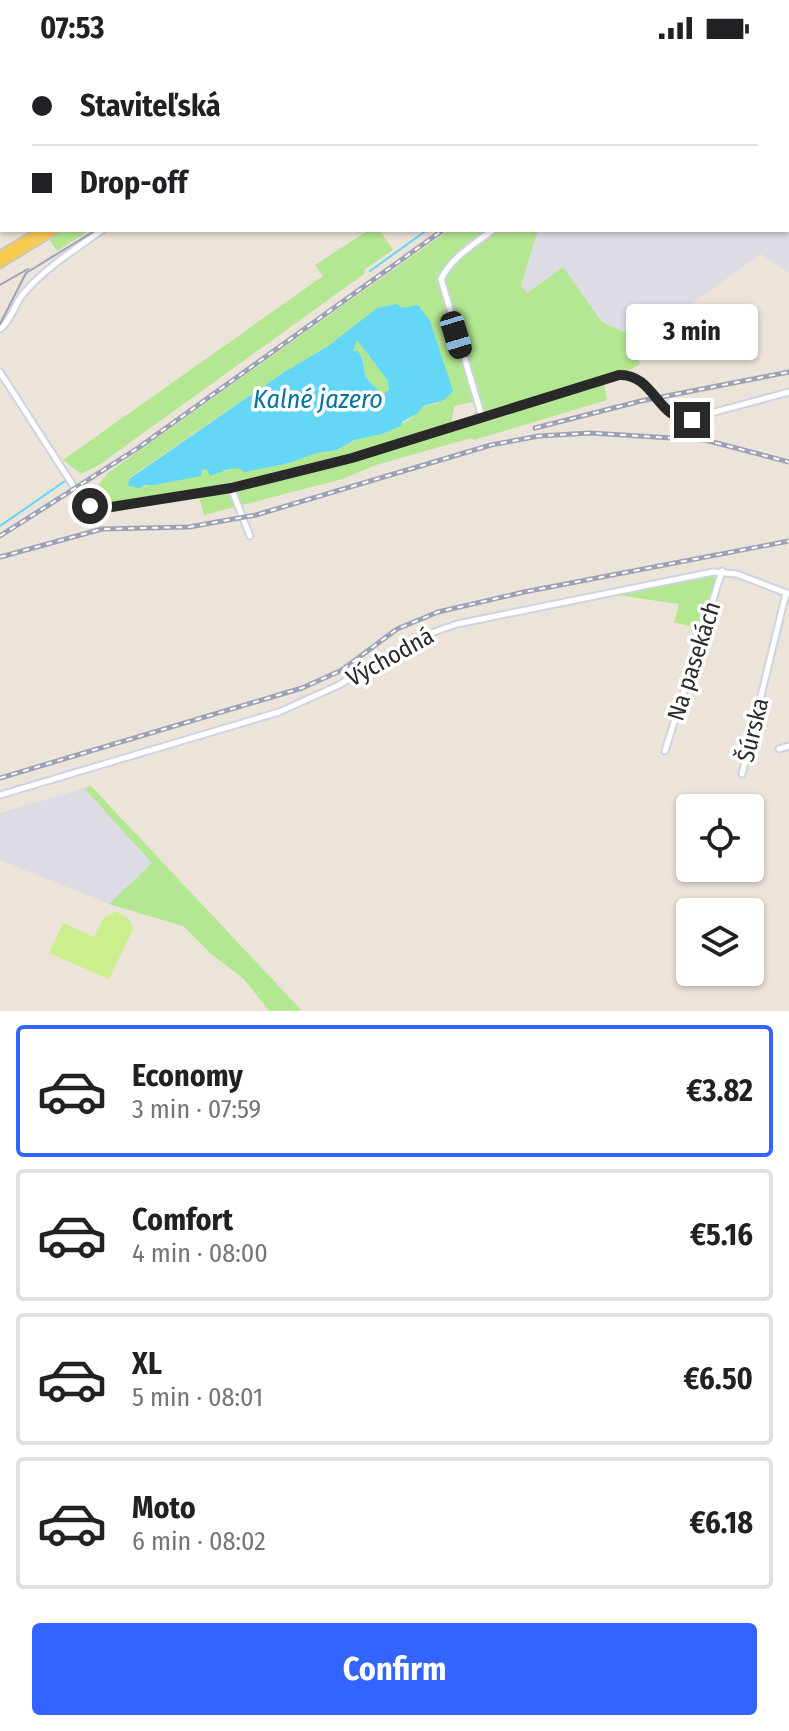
<!DOCTYPE html>
<html lang="en">
<head>
<meta charset="utf-8">
<style>
	:root { --surface:#fff; --page:#f6f6f6; --text:#202124; --muted:#757577; --line:#e0e0e0; --accent:#3464ff }
	body { margin:0; font-family:"Fira Sans Condensed",sans-serif; background:var(--page); color:var(--text); height:100vh; display:flex; flex-direction:column; font-size:30px; white-space:nowrap }
	* { box-sizing:border-box; margin:0 }
	p { font-size:26px; color:var(--muted) }
	.icon { flex:none; width:44px; height:44px; fill:none; stroke:currentColor; stroke-width:2; stroke-linecap:round; stroke-linejoin:round }
	.map { position:relative; height:955px; overflow:hidden }
	.details { display:flex; flex-direction:column; background:var(--surface); flex:1 }
	.details>* { flex:none }
	.banner { position:absolute; left:0px; top:0px; width:790px; height:176px; box-shadow:0 2px 6px #0004; display:grid; align-content:center; height:176px; padding:0 32px; background:var(--surface) }
	.tools { position:absolute; left:676px; top:738px; display:grid; gap:16px }
	.tools a { display:grid; place-items:center; width:88px; height:88px; border-radius:8px; background:var(--surface); box-shadow:0 2px 6px #0004; font-size:40px }
	.end { position:absolute; width:36px; height:36px; margin:-18px; border:10px solid #292929; background:#fff; box-shadow:0 0 0 4px #fff }
	.from { border-radius:50% }
	.bubble { position:absolute; height:56px; border-radius:8px; background:var(--surface); box-shadow:0 2px 6px #0004; font-size:26px; font-weight:700; line-height:56px; text-align:center }
	.car { position:absolute; width:24px; height:48px; margin:-24px -12px; border-radius:10px; box-shadow:0 0 6px 2px #0007; background:linear-gradient(#222 24%,#8ab4d8 0 40%,#222 0 76%,#8ab4d8 0 86%,#222 0) }
	.banner b { display:flex; align-items:center; gap:28px; height:76px; font-size:30px }
	.banner b+b { border-top:2px solid var(--line) }
	.banner i { width:20px; height:20px; background:var(--text) }
	ul { padding:14px 0 0; list-style:none }
	li { display:flex; align-items:center; gap:24px; height:132px; margin:0 16px 12px; padding:0 16px; border:4px solid var(--line); border-radius:8px }
	li div { flex:1 }
	li b { display:block; font-size:30px }
	li em { font-style:normal; font-weight:700 }
	li.current { border-color:var(--accent) }
	li>.icon { width:72px; height:72px; stroke-width:1.5 }
	.cta { display:flex; gap:16px; margin-top:auto; padding:16px 32px }
	.cta a { flex:1; height:92px; border-radius:8px; background:var(--accent); color:#fff; font-size:32px; font-weight:700; line-height:92px; text-align:center }
	.status { display:flex; justify-content:space-between; align-items:center; height:56px; padding:0 40px; background:var(--surface); direction:ltr }
	.status svg { height:22px; fill:currentColor }
	.map>svg:first-child { display:block }
	.industrial { fill:#dddbe4 }
	.green { fill:#b3e791; fill-rule:evenodd }
	.pitch { fill:#caef8c }
	.water { fill:#64d7f6; fill-rule:evenodd }
	.lines { fill:none; stroke-linecap:round; stroke-linejoin:round }
	.stream { stroke:#64d7f6; stroke-width:2 }
	.minor-casing { stroke:#ced3e3; stroke-width:9 }
	.primary-casing { stroke:#c7c7c7; stroke-width:12 }
	.minor { stroke:#fff; stroke-width:5 }
	.primary { stroke:#faca51; stroke-width:8 }
	.tram { stroke:#9ca1b5; stroke-width:2 }
	.rail-casing { stroke:#9ca1b5; stroke-width:5 }
	.rail { stroke:#fff; stroke-width:2; stroke-dasharray:6; stroke-linecap:butt }
	.route { stroke:#292929; stroke-width:10 }
	.labels { text-anchor:middle; stroke-width:7; stroke-linejoin:round; paint-order:stroke }
	.street-label { font-size:24px; fill:#292929; stroke:#fff }
	.water-label { font-size:26px; font-style:italic; fill:#0473a1; stroke:#fff }
</style>
</head>
<body>
<div class="status"><b>07:53</b><svg viewBox="0 0 49 12"><path d="M0 12V9h3v3zM5 12V6h3v6zM10 12V3h3v9zM15 12V0h3v12zM26 1h20v11H26zM47 4h2v5h-2z"/></svg></div>
<div class="map">
<svg width="789" height="955" viewBox="0 0 789 955">
	<rect width="100%" height="100%" fill="#ece3d9"/>
	<!-- industrial -->
	<g class="industrial">
		<polygon points="732,0 789,0 789,217 761,198 657,272 653,269 636,281 602,266 563,211 526,237 521,231 538,174 788,174 788,2 729,2"/>
		<polygon points="84,732 152,807 109,848 0,804 0,757"/>
	</g>
	<!-- green -->
	<g class="green">
		<polygon points="61,174 90,174 57,195 50,184"/>
		<polygon points="369,174 379,174 393,194 365,213 364,218 99,409 81,418 63,404 323,220 315,209"/>
		<path d="M 449,174 L 538,174 L 521,230 L 527,237 L 563,211 L 602,266 L 636,281 L 634,294 L 640,308 L 625,317 L 603,323 L 607,344 L 474,384 L 471,382 L 376,409 L 342,423 L 204,459 L 199,441 L 351,404 L 450,374 L 470,363 L 476,355 L 473,346 L 454,350 L 451,369 L 273,419 L 109,449 L 90,440 L 108,417 ZM 390,251 L 402,252 L 439,347 L 423,350 L 410,363 L 382,378 L 354,384 L 337,394 L 317,397 L 289,407 L 246,415 L 241,412 L 233,412 L 226,415 L 202,413 L 161,428 L 151,428 L 143,431 L 129,427 L 129,422 L 281,318 L 328,290 L 377,252 Z"/>
		<polygon points="357,284 388,325 389,334 382,339 366,322 362,301 353,295 352,291"/>
		<polygon points="708,519 715,521 716,524 701,574 674,566 679,548 610,538"/>
		<polygon points="91,730 302,955 269,955 244,923 211,898 183,870 109,848 152,807 84,732"/>
	</g>
	<!-- pitch -->
	<path class="pitch" d="M 115,856 C 125,858 130,862 133,873 L 109,923 L 49,897 L 63,867 L 94,881 L 104,862 Z"/>
	<!-- water -->
	<path class="water" d="M 397,248 L 402,252 L 418,249 L 430,265 L 453,335 C 444,347 436,346 423,350 L 418,357 L 402,366 L 401,370 L 382,378 L 354,384 L 337,394 L 317,397 L 289,407 L 245,416 C 236,407 221,417 210,420 L 207,414 L 202,413 L 201,420 L 154,429 L 145,429 L 139,432 L 128,430 L 129,423 L 281,318 L 328,290 L 377,252 ZM 357,284 L 388,325 L 389,334 L 382,338 L 366,322 L 362,302 L 358,295 L 353,295 Z"/>
	<g class="lines">
		<!-- stream -->
		<g class="stream">
			<polyline points="668,2 671,0"/>
			<polyline points="370,215 427,174"/>
			<polyline points="0,470 65,425"/>
		</g>
		<defs>
			<g id="minor">
				<polyline points="259,2 260,0"/>
				<polyline points="733,2 736,0"/>
				<path d="M 0,273 C 12,264 14,248 24,237 C 45,212 76,193 102,174"/>
				<path d="M 0,316 L 74,431 L 90,450 L 105,452 L 231,432 L 352,402 L 482,361 L 441,223 C 453,200 473,189 493,174"/>
				<path d="M 482,361 L 619,319 C 652,318 656,356 685,364 L 789,336"/>
				<polyline points="231,432 250,480"/>
				<polyline points="779,693 789,690"/>
				<polyline points="665,695 722,515"/>
				<polyline points="742,718 786,537"/>
				<polyline points="0,739 279,656 339,629 417,582 457,568 713,516 737,518 789,538"/>
			</g>
			<g id="primary">
				<polyline points="220,2 222,0"/>
				<polyline points="230,2 231,0"/>
				<polyline points="0,200 43,174"/>
				<polyline points="0,207 54,174"/>
			</g>
		</defs>
		<!-- minor casing -->
		<use href="#minor" class="minor-casing"/>
		<!-- primary casing -->
		<use href="#primary" class="primary-casing"/>
		<!-- minor -->
		<use href="#minor" class="minor"/>
		<!-- primary -->
		<use href="#primary" class="primary"/>
		<!-- tram -->
		<g class="tram">
			<polyline points="251,2 252,0"/>
			<polyline points="0,229 28,213"/>
			<polyline points="0,268 26,217 96,174"/>
		</g>
		<defs>
			<g id="rail">
				<polyline points="678,2 681,0"/>
				<polyline points="535,372 641,345 789,316"/>
				<polyline points="0,480 138,392 443,174"/>
				<polyline points="0,501 102,473 189,471 256,459 491,389 539,380 590,377 705,384 789,406"/>
				<polyline points="0,722 302,632 342,614 397,573 438,556 524,536 789,485"/>
			</g>
		</defs>
		<!-- rail casing -->
		<use href="#rail" class="rail-casing"/>
		<!-- rail -->
		<use href="#rail" class="rail"/>
	</g>
	<g class="lines">
		<!-- route -->
		<path class="route" d="M 90,450 L 105,452 L 231,432 L 352,402 L 619,319 C 655,318 657,365 692,364"/>
	</g>
	<g class="labels">
		<!-- street labels -->
		<g class="street-label">
			<text transform="translate(390 601) rotate(-29)" y="8">Východná</text>
			<text transform="translate(694 605) rotate(-72)" y="8">Na pasekách</text>
			<text transform="translate(753 674) rotate(-76)" y="8">Šúrska</text>
		</g>
		<!-- water labels -->
		<g class="water-label">
			<text x="318" y="352">Kalné jazero</text>
		</g>
	</g>
</svg>
<div class="tools">
<a><svg class="icon" aria-label="locate" viewBox="0 0 24 24"><circle cx="12" cy="12" r="6"/><path d="M12 2v4M12 18v4M2 12h4M18 12h4"/></svg></a>
<a><svg class="icon" aria-label="layers" viewBox="0 0 24 24"><path d="M12 4l9 5-9 5-9-5zM3 14l9 5 9-5"/></svg></a>
</div>
<i class="end from" style="left:90px;top:450px"></i>
<i class="end" style="left:692px;top:364px"></i>
<div class="bubble" style="left:626px;top:248px;width:132px">3 min</div>
<i class="car" style="left:456px;top:279px;rotate:163deg"></i>
<div class="banner">
<b><i class="from"></i>Staviteľská</b>
<b><i></i>Drop-off</b>
</div>
</div>
<section class="details">
<ul>
<li class="current"><svg class="icon" aria-label="car" viewBox="0 0 24 24"><path d="M5 17H2v-5l4-1 3-4h7l3 4 3 1v5h-3M9 17h6M6 11h13"/><circle cx="7" cy="17" r="2"/><circle cx="17" cy="17" r="2"/></svg><div><b>Economy</b><p>3 min · 07:59</p></div><em>€3.82</em></li>
<li><svg class="icon" aria-label="car" viewBox="0 0 24 24"><path d="M5 17H2v-5l4-1 3-4h7l3 4 3 1v5h-3M9 17h6M6 11h13"/><circle cx="7" cy="17" r="2"/><circle cx="17" cy="17" r="2"/></svg><div><b>Comfort</b><p>4 min · 08:00</p></div><em>€5.16</em></li>
<li><svg class="icon" aria-label="car" viewBox="0 0 24 24"><path d="M5 17H2v-5l4-1 3-4h7l3 4 3 1v5h-3M9 17h6M6 11h13"/><circle cx="7" cy="17" r="2"/><circle cx="17" cy="17" r="2"/></svg><div><b>XL</b><p>5 min · 08:01</p></div><em>€6.50</em></li>
<li><svg class="icon" aria-label="car" viewBox="0 0 24 24"><path d="M5 17H2v-5l4-1 3-4h7l3 4 3 1v5h-3M9 17h6M6 11h13"/><circle cx="7" cy="17" r="2"/><circle cx="17" cy="17" r="2"/></svg><div><b>Moto</b><p>6 min · 08:02</p></div><em>€6.18</em></li>
</ul>
<div class="cta"><a>Confirm</a></div>
</section>
</body>
</html>
